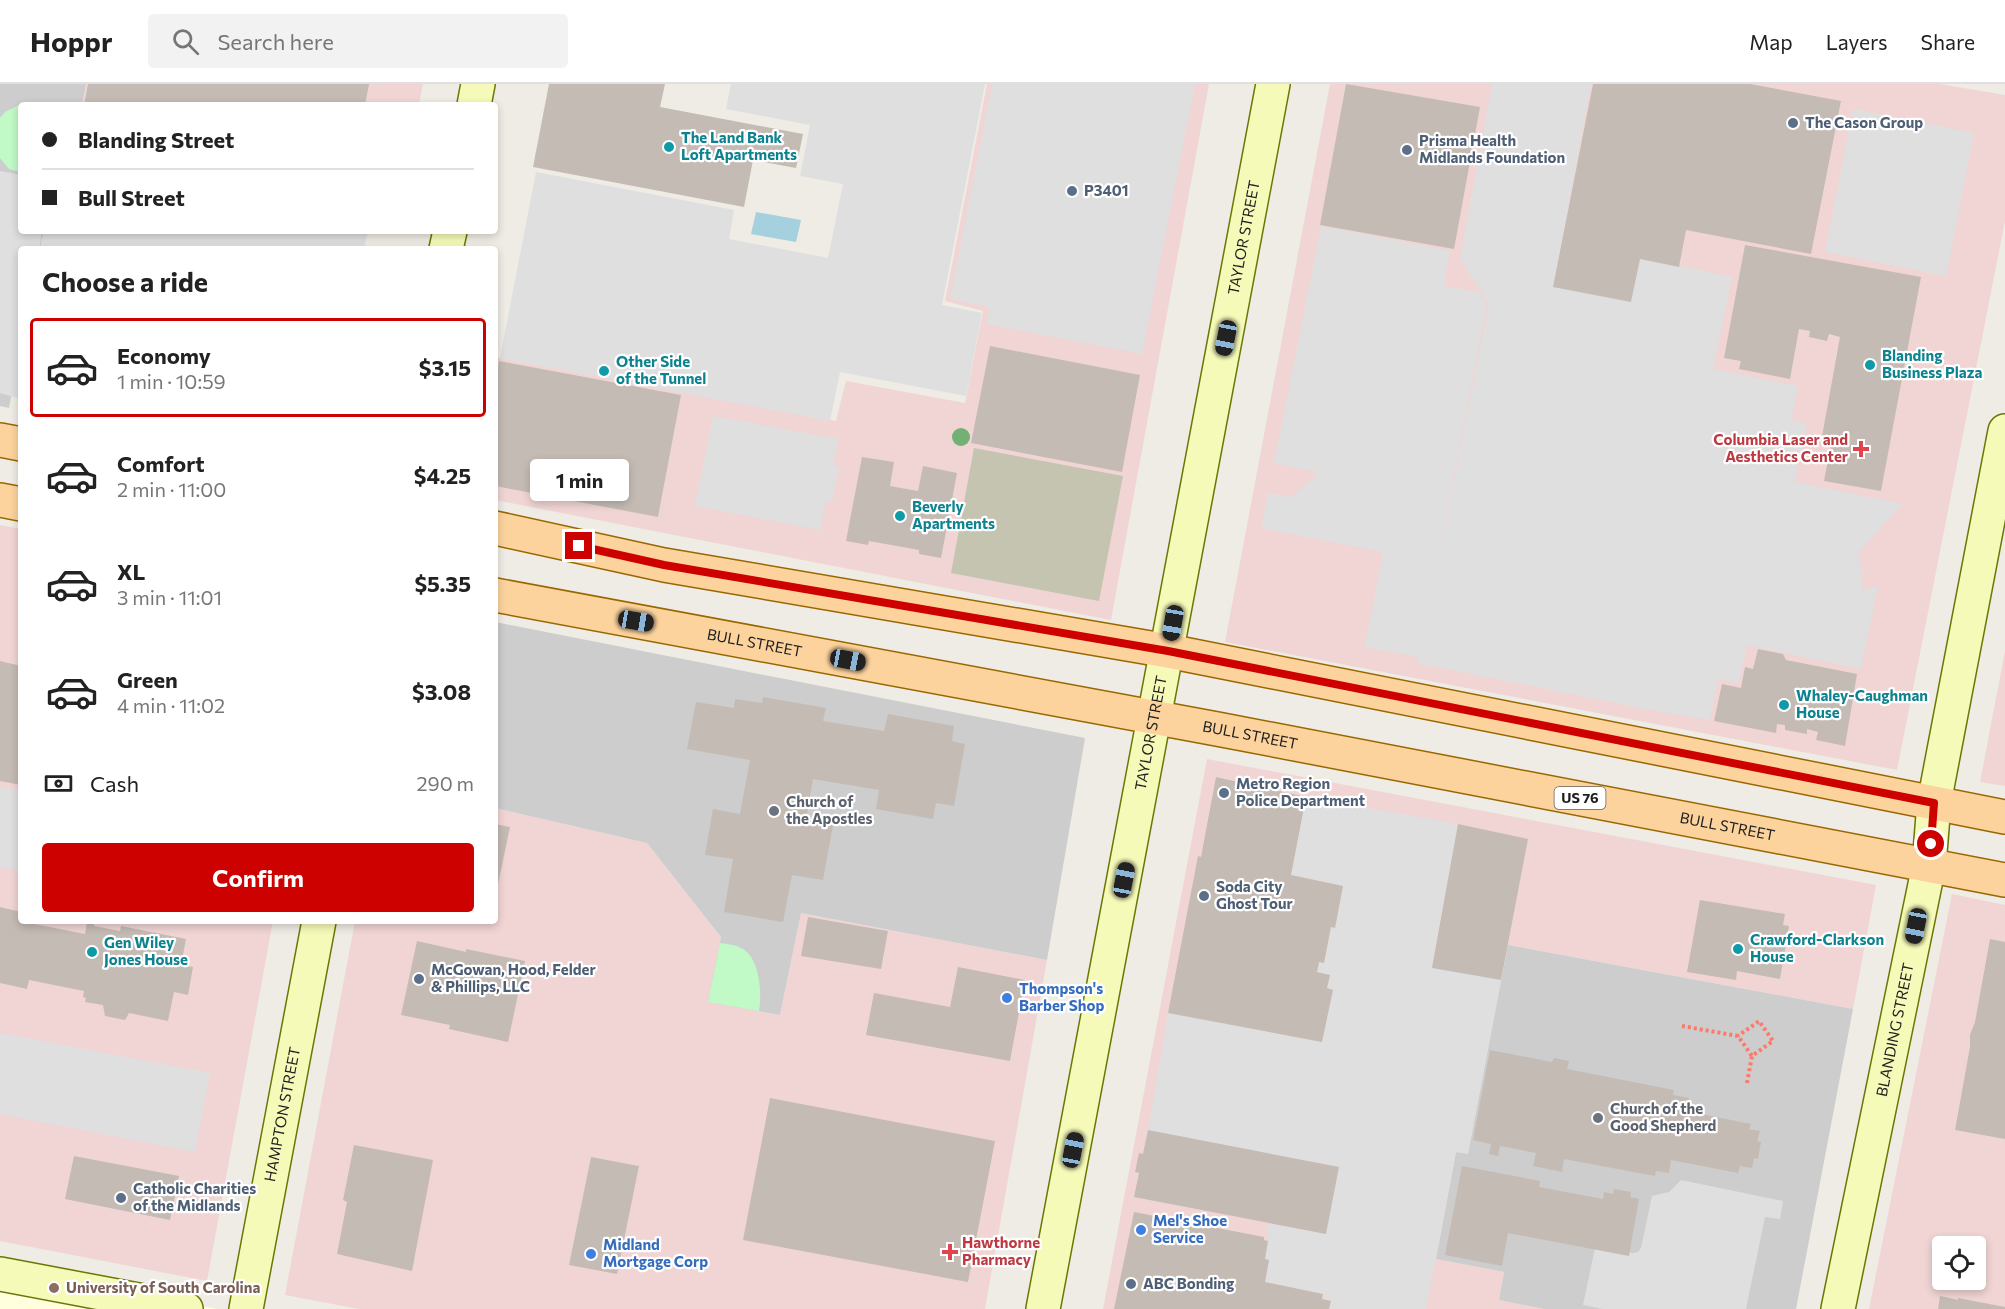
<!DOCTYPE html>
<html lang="en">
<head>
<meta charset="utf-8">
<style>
	:root { --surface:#fff; --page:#f2f2f2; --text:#222; --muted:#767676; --line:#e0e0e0; --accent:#cd0100 }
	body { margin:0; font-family:Commissioner,sans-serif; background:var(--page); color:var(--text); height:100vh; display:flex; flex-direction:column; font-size:22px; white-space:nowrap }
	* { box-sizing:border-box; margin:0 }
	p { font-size:20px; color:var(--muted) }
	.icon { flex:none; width:33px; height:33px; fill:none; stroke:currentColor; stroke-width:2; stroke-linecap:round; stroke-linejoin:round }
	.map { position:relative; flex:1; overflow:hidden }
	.drawer { position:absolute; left:18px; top:162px; width:480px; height:678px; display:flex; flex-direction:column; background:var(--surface); border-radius:6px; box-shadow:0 3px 9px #0003 }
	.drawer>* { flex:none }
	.top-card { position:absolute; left:18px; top:18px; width:480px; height:132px; border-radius:6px; box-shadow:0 3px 9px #0003; display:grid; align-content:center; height:132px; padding:0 24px; background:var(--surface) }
	.tools { position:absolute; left:1932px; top:1152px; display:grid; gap:12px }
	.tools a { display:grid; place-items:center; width:54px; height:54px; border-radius:6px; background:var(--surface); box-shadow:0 3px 9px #0003; font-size:30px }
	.end { position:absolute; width:27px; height:27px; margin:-14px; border:8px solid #cd0100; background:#fff; box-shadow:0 0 0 3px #fff }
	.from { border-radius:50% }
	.bubble { position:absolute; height:42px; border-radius:6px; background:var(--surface); box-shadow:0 3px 9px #0003; font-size:20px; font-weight:700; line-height:42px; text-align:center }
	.car { position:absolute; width:18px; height:36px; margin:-18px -9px; border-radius:8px; box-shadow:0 0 4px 2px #0007; background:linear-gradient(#222 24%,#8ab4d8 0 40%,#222 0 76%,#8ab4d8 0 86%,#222 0) }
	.top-card b { display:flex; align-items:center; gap:21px; height:57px; font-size:22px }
	.top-card b+b { border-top:2px solid var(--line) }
	.top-card i { width:15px; height:15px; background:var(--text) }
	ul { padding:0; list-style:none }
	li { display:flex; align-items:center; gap:18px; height:99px; margin:0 12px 9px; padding:0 12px; border:3px solid transparent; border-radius:6px }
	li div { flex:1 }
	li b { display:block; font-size:22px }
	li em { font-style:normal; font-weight:700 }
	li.on { border-color:var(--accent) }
	li>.icon { width:54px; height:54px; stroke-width:1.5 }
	h2 { padding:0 24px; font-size:27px; line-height:72px }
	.pay { display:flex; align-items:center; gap:15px; height:66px; padding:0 24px; font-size:22px }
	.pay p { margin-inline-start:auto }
	.action { display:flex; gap:12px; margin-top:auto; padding:12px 24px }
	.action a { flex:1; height:69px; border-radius:6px; background:var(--accent); color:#fff; font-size:24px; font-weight:700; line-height:69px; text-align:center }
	header { display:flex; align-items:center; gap:36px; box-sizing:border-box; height:84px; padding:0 30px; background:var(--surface); border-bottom:2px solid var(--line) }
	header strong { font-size:28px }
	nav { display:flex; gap:33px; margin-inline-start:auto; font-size:21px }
	.search { width:420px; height:54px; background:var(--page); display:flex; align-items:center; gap:15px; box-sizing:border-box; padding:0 21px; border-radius:6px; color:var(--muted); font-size:22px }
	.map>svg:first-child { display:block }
	.commercial { fill:#f0d5d4; fill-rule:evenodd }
	.education { fill:#ffffde }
	.religious { fill:#cdcdcd }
	.construction { fill:#c4c4b0 }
	.park { fill:#c1fac6 }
	.parking { fill:#dfdfdf }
	.water { fill:#a5d0dd }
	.building { fill:#c4bbb4 }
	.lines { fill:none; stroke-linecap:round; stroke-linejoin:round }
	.secondary-casing { stroke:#6a7704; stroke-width:36 }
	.primary-casing { stroke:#996700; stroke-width:36 }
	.path { stroke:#fb7a6a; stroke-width:4; stroke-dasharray:3 3; stroke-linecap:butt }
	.secondary { stroke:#f6fab8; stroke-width:33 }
	.primary { stroke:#fcd39d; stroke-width:33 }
	.tree { fill:#72b073 }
	.route { stroke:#cd0100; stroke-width:8 }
	.service-dot { fill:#5c6f8a; stroke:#fff; stroke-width:2 }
	.culture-dot { fill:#0f9aa8; stroke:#fff; stroke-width:2 }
	.health-dot { fill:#e0444e; stroke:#fff; stroke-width:2 }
	.worship-dot { fill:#6b7280; stroke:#fff; stroke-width:2 }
	.shop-dot { fill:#3f7fe0; stroke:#fff; stroke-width:2 }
	.education-dot { fill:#8d6e63; stroke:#fff; stroke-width:2 }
	.labels { text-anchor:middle; stroke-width:4.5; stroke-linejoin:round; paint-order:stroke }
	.shield { fill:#fff; stroke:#626262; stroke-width:1.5 }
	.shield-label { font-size:14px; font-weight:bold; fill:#1f1f1f }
	.service-label { font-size:15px; font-weight:bold; fill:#4e5e75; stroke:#fff; text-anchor:start }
	.culture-label { font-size:15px; font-weight:bold; fill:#0d838f; stroke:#fff; text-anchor:start }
	.street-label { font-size:15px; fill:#1f1f1f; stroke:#fff }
	.health-label { font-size:15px; font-weight:bold; fill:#be3a42; stroke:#fff; text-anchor:end }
	.worship-label { font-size:15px; font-weight:bold; fill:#5b616d; stroke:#fff; text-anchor:start }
	.shop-label { font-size:15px; font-weight:bold; fill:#366cbe; stroke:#fff; text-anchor:start }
	.education-label { font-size:15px; font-weight:bold; fill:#785e54; stroke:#fff; text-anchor:start }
</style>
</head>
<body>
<header>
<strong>Hoppr</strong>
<div class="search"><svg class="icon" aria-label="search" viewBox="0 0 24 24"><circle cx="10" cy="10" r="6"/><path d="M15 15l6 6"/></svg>Search here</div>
<nav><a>Map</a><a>Layers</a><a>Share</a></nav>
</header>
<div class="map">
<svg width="2005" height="1225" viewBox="0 0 2005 1225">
	<rect width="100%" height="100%" fill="#efece5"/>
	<!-- commercial -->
	<g class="commercial">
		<polygon points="86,0 423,0 419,21 82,21"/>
		<polygon points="987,0 1209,0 1111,536 495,416 495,273 836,337 846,297 965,319 983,227 945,217"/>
		<polygon points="1330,0 1940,0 2005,11 2005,137 1897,686 1225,558"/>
		<polygon points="0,441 21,445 21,837 273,837 207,1197 0,1157"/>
		<polygon points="2005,567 2005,702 1980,698"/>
		<polygon points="1207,675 1876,801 1853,925 1508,861 1468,1070 1456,1068 1436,1175 1504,1188 1499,1216 1544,1225 1103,1225"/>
		<polygon points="495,724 647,759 721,853 709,918 780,931 801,829 1047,876 985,1225 359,1225 285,1211 355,837 495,837"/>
		<path d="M 1952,810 L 2005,821 L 2005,1225 L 1869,1225 ZM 1942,1162 L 1976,1162 L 1976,1196 L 1942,1196 Z"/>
	</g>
	<!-- education -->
	<polygon class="education" points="0,1183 217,1225 0,1225"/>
	<!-- religious -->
	<g class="religious">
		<polygon points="0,0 86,0 82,21 21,21 21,147 44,147 40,165 21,165 21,262 9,324 0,322"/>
		<polygon points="495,538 1085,654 1047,876 801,829 780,931 708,918 721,853 647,759 495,724"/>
		<polygon points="1508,861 1853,925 1796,1225 1544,1225 1499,1216 1504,1188 1436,1175 1456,1068 1468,1069"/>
	</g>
	<!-- construction -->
	<polygon class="construction" points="974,364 1123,392 1099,517 951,489"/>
	<!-- park -->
	<g class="park">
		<polygon points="21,20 26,21 21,21 21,88 9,85 0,74 0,34 5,28"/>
		<path d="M 720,859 C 728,860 736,861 743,865 C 760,875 762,910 759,927 L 708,918 Z"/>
	</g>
	<!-- parking -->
	<g class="parking">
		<polygon points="731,0 985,0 942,221 982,229 966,312 840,288 830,337 500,274 536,88 734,126 729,155 828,174 843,100 800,92 810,41 726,25"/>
		<polygon points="992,0 1195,0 1142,270 987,240 989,223 950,215"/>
		<polygon points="1492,0 1591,0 1554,200 1637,173 1732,193 1713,285 1798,302 1791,336 1807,340 1795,398 1903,420 1859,467 1863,507 1878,502 1861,585 1747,561 1739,599 1718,595 1710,636 1651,626 1417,579 1418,573 1365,563 1383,468 1261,444 1268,409 1291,413 1316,392 1316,388 1274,379 1321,142 1450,167 1444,202 1478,208 1487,221 1419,571 1489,221 1460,175"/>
		<polygon points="1853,25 1974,49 1946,192 1825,168"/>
		<polygon points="0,87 21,91 21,147 42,147 39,165 21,165 21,315 0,309"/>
		<polygon points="44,147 368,147 364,165 40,165"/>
		<polygon points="713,332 839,355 833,381 839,383 832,418 826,417 820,446 695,422"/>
		<polygon points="0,703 21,707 21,787 0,783"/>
		<polygon points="1306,713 1458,740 1432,883 1501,896 1468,1070 1456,1068 1426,1225 1329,1225 1331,1217 1322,1215 1323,1210 1265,1198 1269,1176 1265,1175 1268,1157 1267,1139 1325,1150 1339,1083 1148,1046 1168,929 1322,958 1333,906 1327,904 1330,891 1317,888 1319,878 1324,878 1331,843 1334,843 1343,802 1291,791"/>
		<polygon points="0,949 210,989 195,1068 0,1030"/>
		<polygon points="1681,1096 1783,1117 1780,1135 1765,1133 1746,1225 1603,1225 1583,1221 1595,1164 1633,1169 1638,1168 1641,1164 1652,1112 1669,1108"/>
	</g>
	<!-- water -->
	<polygon class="water" points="756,128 801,136 796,158 751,150"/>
	<!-- building -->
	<g class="building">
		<polygon points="88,0 369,0 365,21 84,21"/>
		<polygon points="549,0 665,0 660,23 803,50 796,84 753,76 744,123 533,83"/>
		<polygon points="1346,0 1480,23 1454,165 1320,141"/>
		<polygon points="1593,0 1750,0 1841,17 1811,170 1686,146 1679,183 1640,175 1631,218 1553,203"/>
		<polygon points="1745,161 1921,193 1881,407 1824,397 1831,360 1821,358 1840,253 1829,250 1827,257 1809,253 1810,247 1799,245 1790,295 1739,285 1741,277 1724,274"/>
		<polygon points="990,262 1140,291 1122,388 971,359"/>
		<polygon points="499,277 681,311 658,433 495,402 495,298"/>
		<polygon points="862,373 894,378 890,402 918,407 923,382 957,389 941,474 919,470 919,466 869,457 868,461 846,457"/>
		<polygon points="1758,565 1783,570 1786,576 1857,590 1845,662 1816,656 1818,648 1807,645 1807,650 1785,646 1785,641 1777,640 1776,649 1714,637 1722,600 1741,604 1745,583 1753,585"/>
		<polygon points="0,577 21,582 21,701 0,697"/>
		<polygon points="763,613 826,624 823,637 884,647 888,630 954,642 952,657 965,660 954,722 936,719 933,735 876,725 879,706 813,695 806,736 833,741 823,796 792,791 783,838 724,828 733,775 705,771 713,725 740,730 750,676 687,665 696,618 734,624 735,615 762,619"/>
		<polygon points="1216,693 1306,713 1291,791 1343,802 1335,844 1331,843 1324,879 1319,878 1317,888 1330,891 1327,904 1333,906 1322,958 1168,929 1198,772 1201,773"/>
		<polygon points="495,740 510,743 496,810 495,810"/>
		<polygon points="1458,740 1528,755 1501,896 1432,884"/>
		<polygon points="1700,816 1785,830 1783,841 1789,842 1780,895 1737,887 1736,896 1687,888"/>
		<polygon points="0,823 21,828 21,837 29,837 29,839 85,850 87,838 94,839 94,842 120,847 121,842 186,855 181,881 193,883 188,911 174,908 168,937 129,929 125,936 105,932 103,921 85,918 86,914 83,913 84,907 29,896 27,905 0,899"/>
		<polygon points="808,833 888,847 881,885 801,872"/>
		<polygon points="1990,855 2005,858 2005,1055 1955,1046 1970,963 1970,951 1975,938"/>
		<polygon points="417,857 466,868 466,865 525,877 508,958 449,945 450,941 401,931"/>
		<polygon points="958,883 1025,896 1010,977 866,951 874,909 950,923"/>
		<polygon points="1490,966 1552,978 1554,974 1569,977 1567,985 1674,1006 1673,1011 1689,1014 1686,1027 1751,1040 1749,1045 1760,1047 1757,1057 1761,1058 1758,1075 1754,1074 1752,1084 1740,1082 1738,1089 1671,1076 1669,1089 1656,1087 1655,1092 1564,1075 1562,1088 1533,1082 1536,1069 1500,1062 1498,1072 1489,1070 1491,1060 1473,1056"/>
		<polygon points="770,1014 995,1057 968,1198 743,1156"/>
		<polygon points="1148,1046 1339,1083 1326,1150 1134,1113 1139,1089 1135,1088 1139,1069 1143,1070"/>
		<polygon points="354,1061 433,1076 412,1187 337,1170 347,1118 343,1116"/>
		<polygon points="74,1072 179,1092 170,1136 65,1115"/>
		<polygon points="591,1073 639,1082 617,1190 569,1181"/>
		<polygon points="1462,1082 1540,1097 1539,1103 1603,1115 1604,1108 1613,1110 1614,1105 1631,1108 1630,1113 1639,1115 1629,1172 1508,1149 1502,1182 1445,1171"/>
		<polygon points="1134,1128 1264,1153 1264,1156 1268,1157 1265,1175 1269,1176 1265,1198 1323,1210 1322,1215 1331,1217 1329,1225 1114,1225"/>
		<polygon points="1940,1212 1958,1216 1958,1214 2005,1223 2005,1225 1938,1225"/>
	</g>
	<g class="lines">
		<defs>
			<g id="secondary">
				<polyline points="474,21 478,0"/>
				<polyline points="446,165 450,147"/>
				<polyline points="0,1190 186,1225"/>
				<path id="s1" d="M 246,1225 L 319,837"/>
				<path id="s2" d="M 1043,1225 L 1273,0"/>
				<path id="s3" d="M 1838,1225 L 1929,781 L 1934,719 L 2005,347"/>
			</g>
			<g id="primary">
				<polyline points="0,356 21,360"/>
				<polyline points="0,416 21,420"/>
				<polyline points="495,444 664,481 1168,567 2005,733"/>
				<path id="s4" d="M 495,511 L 1217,645 L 2005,796"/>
			</g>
		</defs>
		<!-- secondary casing -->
		<use href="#secondary" class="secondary-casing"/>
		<!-- primary casing -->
		<use href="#primary" class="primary-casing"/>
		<!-- path -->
		<g class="path">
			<polyline points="1682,942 1738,952 1752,972 1773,957 1759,937 1738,952"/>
			<polyline points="1747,999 1752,972"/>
		</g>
		<!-- secondary -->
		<use href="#secondary" class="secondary"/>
		<!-- primary -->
		<use href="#primary" class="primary"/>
	</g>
	<!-- trees -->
	<circle class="tree" cx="961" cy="353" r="9"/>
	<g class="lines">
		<!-- route -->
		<polyline class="route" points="579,462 664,481 1168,567 1934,719 1931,760"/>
	</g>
	<!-- markers -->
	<g class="service-dot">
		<circle cx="1793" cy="39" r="6"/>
		<circle cx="1407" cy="66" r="6"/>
		<circle cx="1072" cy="107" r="6"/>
		<circle cx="1224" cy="709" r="6"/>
		<circle cx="1204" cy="812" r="6"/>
		<circle cx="419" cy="895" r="6"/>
		<circle cx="121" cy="1114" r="6"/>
		<circle cx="1131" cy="1200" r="6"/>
	</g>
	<g class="culture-dot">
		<circle cx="669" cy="63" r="6"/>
		<circle cx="1870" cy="281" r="6"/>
		<circle cx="604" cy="287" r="6"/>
		<circle cx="900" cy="432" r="6"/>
		<circle cx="1784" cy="621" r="6"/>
		<circle cx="1738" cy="865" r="6"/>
		<circle cx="92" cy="868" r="6"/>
	</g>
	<g class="health-dot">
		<path d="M1858 356h6v6h6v6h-6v6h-6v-6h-6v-6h6z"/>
		<path d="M947 1159h6v6h6v6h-6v6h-6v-6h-6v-6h6z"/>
	</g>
	<g class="worship-dot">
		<circle cx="774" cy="727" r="6"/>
		<circle cx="1598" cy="1034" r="6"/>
	</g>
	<g class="shop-dot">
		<circle cx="1007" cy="914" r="6"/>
		<circle cx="1141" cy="1146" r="6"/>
		<circle cx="591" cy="1170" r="6"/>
	</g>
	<circle class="education-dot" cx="54" cy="1204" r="6"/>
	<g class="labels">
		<!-- shield labels -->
		<rect class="shield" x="1554.5" y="703" width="51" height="22" rx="4.5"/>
		<g class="shield-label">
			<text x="1580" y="719">US 76</text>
		</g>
		<!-- service labels -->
		<g class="service-label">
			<text x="1805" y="44">The Cason Group</text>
			<text x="1419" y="62">Prisma Health<tspan x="1419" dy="17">Midlands Foundation</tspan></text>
			<text x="1084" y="112">P3401</text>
			<text x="1236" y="705">Metro Region<tspan x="1236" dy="17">Police Department</tspan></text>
			<text x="1216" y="808">Soda City<tspan x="1216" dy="17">Ghost Tour</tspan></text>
			<text x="431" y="891">McGowan, Hood, Felder<tspan x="431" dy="17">&amp; Phillips, LLC</tspan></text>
			<text x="133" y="1110">Catholic Charities<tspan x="133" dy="17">of the Midlands</tspan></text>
			<text x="1143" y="1205">ABC Bonding</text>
		</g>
		<!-- culture labels -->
		<g class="culture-label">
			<text x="681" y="59">The Land Bank<tspan x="681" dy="17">Loft Apartments</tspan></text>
			<text x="1882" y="277">Blanding<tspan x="1882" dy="17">Business Plaza</tspan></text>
			<text x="616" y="283">Other Side<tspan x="616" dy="17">of the Tunnel</tspan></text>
			<text x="912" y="428">Beverly<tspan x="912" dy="17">Apartments</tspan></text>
			<text x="1796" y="617">Whaley-Caughman<tspan x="1796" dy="17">House</tspan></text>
			<text x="1750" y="861">Crawford-Clarkson<tspan x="1750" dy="17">House</tspan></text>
			<text x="104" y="864">Gen Wiley<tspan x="104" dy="17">Jones House</tspan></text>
		</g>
		<!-- street labels -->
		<g class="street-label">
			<text dy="5" stroke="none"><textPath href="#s2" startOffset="1090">TAYLOR STREET</textPath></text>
			<text dy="5" stroke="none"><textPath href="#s4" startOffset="264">BULL STREET</textPath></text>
			<text dy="5" stroke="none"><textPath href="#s2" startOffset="586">TAYLOR STREET</textPath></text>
			<text dy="5" stroke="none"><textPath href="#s4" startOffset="768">BULL STREET</textPath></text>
			<text dy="5" stroke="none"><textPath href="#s4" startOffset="1254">BULL STREET</textPath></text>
			<text dy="5" stroke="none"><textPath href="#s3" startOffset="285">BLANDING STREET</textPath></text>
			<text dy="5" stroke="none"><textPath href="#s1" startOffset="198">HAMPTON STREET</textPath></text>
		</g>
		<!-- health labels -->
		<g class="health-label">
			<text x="1848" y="361">Columbia Laser and<tspan x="1848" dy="17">Aesthetics Center</tspan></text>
			<text x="962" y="1164" text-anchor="start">Hawthorne<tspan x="962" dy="17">Pharmacy</tspan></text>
		</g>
		<!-- worship labels -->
		<g class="worship-label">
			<text x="786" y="723">Church of<tspan x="786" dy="17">the Apostles</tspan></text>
			<text x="1610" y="1030">Church of the<tspan x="1610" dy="17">Good Shepherd</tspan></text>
		</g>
		<!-- shop labels -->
		<g class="shop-label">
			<text x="1019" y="910">Thompson's<tspan x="1019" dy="17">Barber Shop</tspan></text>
			<text x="1153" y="1142">Mel's Shoe<tspan x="1153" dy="17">Service</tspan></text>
			<text x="603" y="1166">Midland<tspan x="603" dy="17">Mortgage Corp</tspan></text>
		</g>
		<!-- education labels -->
		<g class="education-label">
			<text x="66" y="1209">University of South Carolina</text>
		</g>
	</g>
</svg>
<div class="tools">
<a><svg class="icon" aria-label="locate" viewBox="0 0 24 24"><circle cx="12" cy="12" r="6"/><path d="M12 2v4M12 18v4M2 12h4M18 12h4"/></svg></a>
</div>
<i class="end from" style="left:1931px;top:760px"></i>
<i class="end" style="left:579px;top:462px"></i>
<div class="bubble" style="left:530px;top:375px;width:99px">1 min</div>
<i class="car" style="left:1226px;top:254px;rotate:191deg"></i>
<i class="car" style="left:636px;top:537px;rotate:100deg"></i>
<i class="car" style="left:1173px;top:539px;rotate:190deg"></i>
<i class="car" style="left:848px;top:576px;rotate:101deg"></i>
<i class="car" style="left:1124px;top:796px;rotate:11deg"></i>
<i class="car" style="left:1916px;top:842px;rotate:191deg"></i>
<i class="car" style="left:1073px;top:1066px;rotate:11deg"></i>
<div class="top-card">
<b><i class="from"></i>Blanding Street</b>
<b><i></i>Bull Street</b>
</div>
<section class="drawer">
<h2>Choose a ride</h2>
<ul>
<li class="on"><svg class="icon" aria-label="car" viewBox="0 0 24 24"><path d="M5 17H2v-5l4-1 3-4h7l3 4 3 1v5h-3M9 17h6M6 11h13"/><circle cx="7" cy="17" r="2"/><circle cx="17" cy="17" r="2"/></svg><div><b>Economy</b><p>1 min · 10:59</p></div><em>$3.15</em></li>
<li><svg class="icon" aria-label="car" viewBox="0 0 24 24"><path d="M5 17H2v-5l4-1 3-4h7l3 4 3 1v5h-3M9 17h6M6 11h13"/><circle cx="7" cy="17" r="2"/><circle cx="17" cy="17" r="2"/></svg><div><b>Comfort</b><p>2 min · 11:00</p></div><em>$4.25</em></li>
<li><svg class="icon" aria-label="car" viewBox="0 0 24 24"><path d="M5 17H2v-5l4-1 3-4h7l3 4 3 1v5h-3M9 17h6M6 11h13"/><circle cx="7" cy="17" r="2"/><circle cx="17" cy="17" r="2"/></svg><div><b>XL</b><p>3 min · 11:01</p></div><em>$5.35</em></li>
<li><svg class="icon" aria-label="car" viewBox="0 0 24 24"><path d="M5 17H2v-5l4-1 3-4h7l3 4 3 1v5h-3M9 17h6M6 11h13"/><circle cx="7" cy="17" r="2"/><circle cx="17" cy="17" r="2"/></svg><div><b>Green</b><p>4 min · 11:02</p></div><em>$3.08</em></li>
</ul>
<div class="pay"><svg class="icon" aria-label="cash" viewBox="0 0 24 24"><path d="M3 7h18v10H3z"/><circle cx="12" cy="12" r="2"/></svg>Cash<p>290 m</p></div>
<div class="action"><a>Confirm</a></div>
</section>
</div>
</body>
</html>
